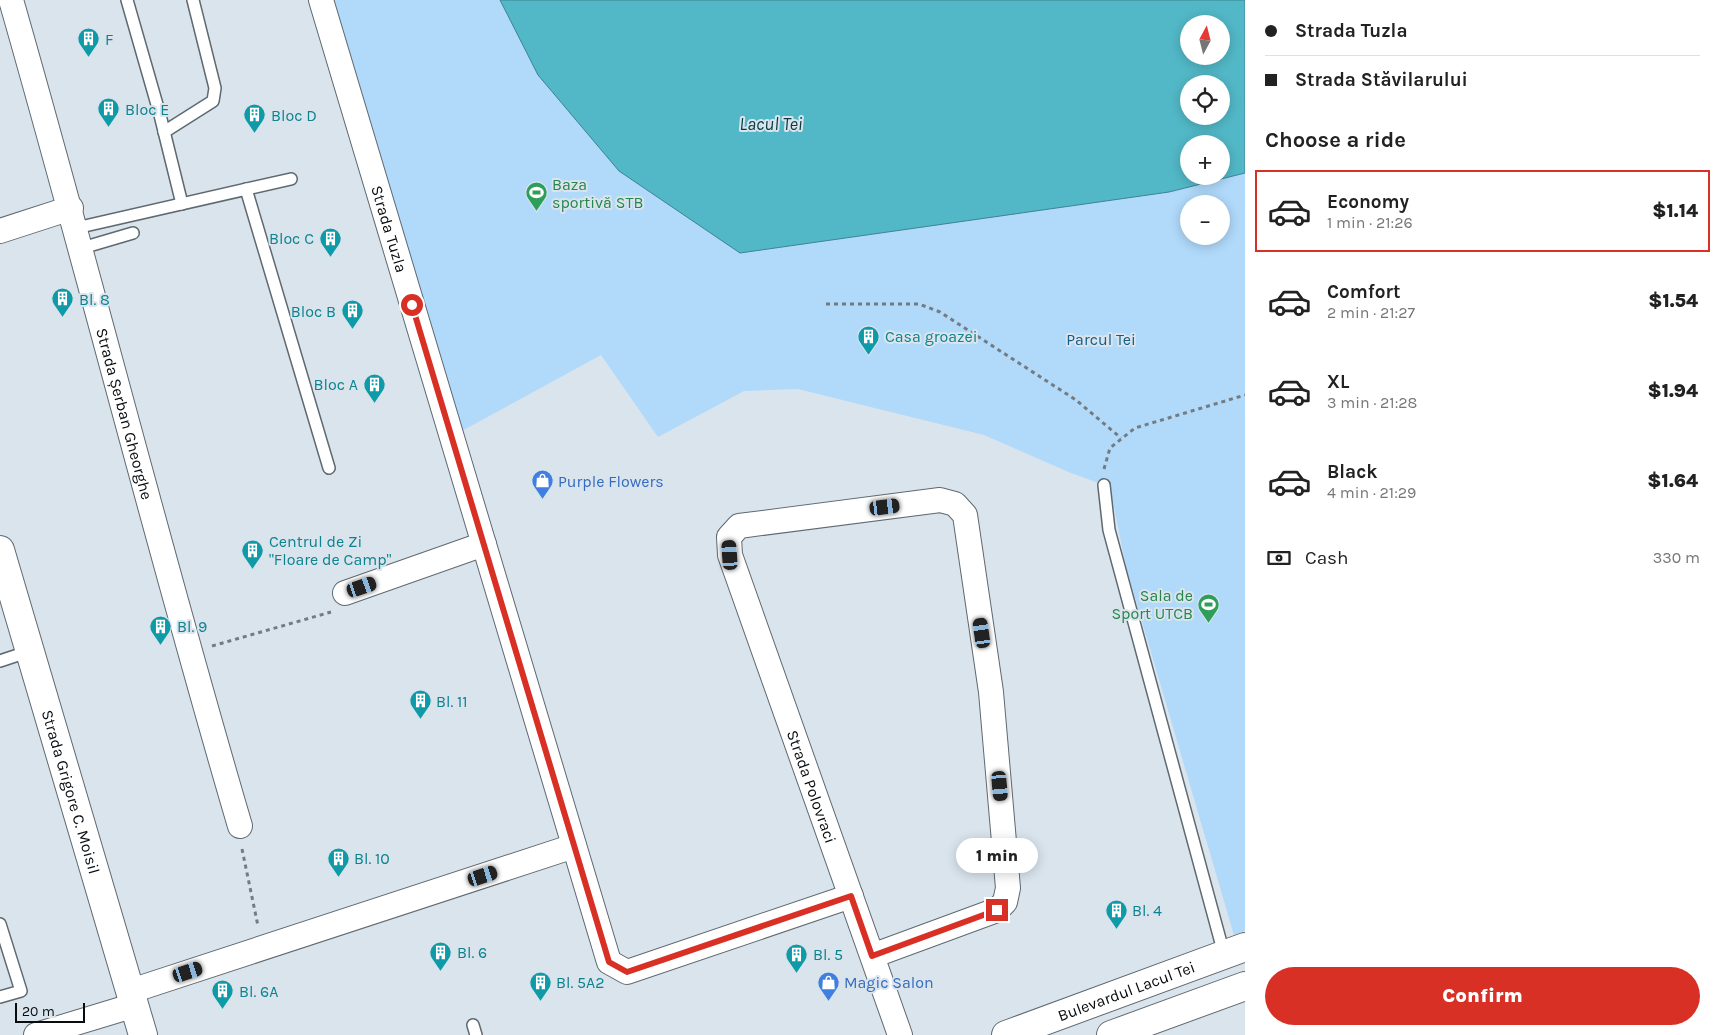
<!DOCTYPE html>
<html lang="en">
<head>
<meta charset="utf-8">
<style>
	:root { --surface:#fff; --page:#f2f2f2; --text:#222; --muted:#767676; --line:#e0e0e0; --accent:#d93025 }
	body { margin:0; font-family:Karla,sans-serif; background:var(--page); color:var(--text); height:100vh; display:flex; flex-direction:column; font-size:19px; white-space:nowrap }
	* { box-sizing:border-box; margin:0 }
	p { font-size:16px; color:var(--muted) }
	.icon { flex:none; width:28px; height:28px; fill:none; stroke:currentColor; stroke-width:2; stroke-linecap:round; stroke-linejoin:round }
	.map { position:relative; flex:1; overflow:hidden }
	.side { display:flex; flex-direction:column; background:var(--surface); width:475px }
	.side>* { flex:none }
	.top-card { display:grid; align-content:center; height:110px; padding:0 20px; background:var(--surface) }
	.needle { width:32px; rotate:7deg }
	.controls { position:absolute; left:1180px; top:15px; display:grid; gap:10px }
	.controls a { display:grid; place-items:center; width:50px; height:50px; border-radius:50%; background:var(--surface); box-shadow:0 2px 12px #0003; font-size:25px }
	.scale { position:absolute; left:15px; bottom:12px; width:70px; box-sizing:border-box; padding-left:5px; border:2px solid #090c0f; border-top:0; font-size:14px; line-height:18px; white-space:nowrap; color:#090c0f; -webkit-text-stroke:4px #d9e4ed; paint-order:stroke }
	.end { position:absolute; width:22px; height:22px; margin:-11px; border:6px solid #d93025; background:#fff; box-shadow:0 0 0 2px #fff }
	.from { border-radius:50% }
	.bubble { position:absolute; height:35px; border-radius:18px; background:var(--surface); box-shadow:0 2px 12px #0003; font-size:16px; font-weight:800; line-height:35px; text-align:center }
	.car { position:absolute; width:15px; height:30px; margin:-15px -8px; border-radius:6px; box-shadow:0 0 4px 1px #0007; background:linear-gradient(#222 24%,#8ab4d8 0 40%,#222 0 76%,#8ab4d8 0 86%,#222 0) }
	.top-card b { display:flex; align-items:center; gap:18px; height:48px; font-size:19px }
	.top-card b+b { border-top:1px solid var(--line) }
	.top-card i { width:12px; height:12px; background:var(--text) }
	ul { padding:0; list-style:none }
	li { display:flex; align-items:center; gap:15px; height:82px; margin:0 10px 8px; padding:0 10px; border:2px solid transparent; border-radius:0px }
	li div { flex:1 }
	li b { display:block; font-size:19px }
	li em { font-style:normal; font-weight:800 }
	li.active { border-color:var(--accent) }
	li>.icon { width:45px; height:45px; stroke-width:1.5 }
	h2 { padding:0 20px; font-size:22px; line-height:60px }
	.pay { display:flex; align-items:center; gap:12px; height:55px; padding:0 20px; font-size:19px }
	.pay p { margin-inline-start:auto }
	.action { display:flex; gap:10px; margin-top:auto; padding:10px 20px }
	.action a { flex:1; height:58px; border-radius:30px; background:var(--accent); color:#fff; font-size:20px; font-weight:800; line-height:58px; text-align:center }
	main { display:flex; flex:1; min-height:0 }
	.map>svg:first-child { display:block }
	.green { fill:#b0d9fa; fill-rule:evenodd }
	.water { fill:#52b8c7; stroke:#3c8490; fill-rule:evenodd }
	.lines { fill:none; stroke-linecap:round; stroke-linejoin:round }
	.lane-casing { stroke:#5f6970; stroke-width:14 }
	.street-casing { stroke:#5f6970; stroke-width:26 }
	.secondary-casing { stroke:#5f6970; stroke-width:30 }
	.path { stroke:#747b81; stroke-width:3; stroke-dasharray:4 4; stroke-linecap:butt }
	.lane { stroke:#fff; stroke-width:11 }
	.street { stroke:#fff; stroke-width:24 }
	.secondary { stroke:#fff; stroke-width:28 }
	.route { stroke:#d93025; stroke-width:6 }
	.labels { text-anchor:middle; stroke-width:4; stroke-linejoin:round; paint-order:stroke }
	.culture-label { font-size:16px; fill:#0d838f; stroke:#d9e4ed; text-anchor:start }
	.leisure-label { font-size:16px; fill:#27864d; stroke:#d9e4ed; text-anchor:start }
	.street-label { font-size:16px; fill:#090c0f; stroke:#d9e4ed }
	.park-label { font-size:16px; fill:#145c8a; stroke:#d9e4ed }
	.shop-label { font-size:16px; fill:#366cbe; stroke:#d9e4ed; text-anchor:start }
	.water-label { font-size:18px; font-style:italic; fill:#0a3b42; stroke:#d9e4ed }
</style>
</head>
<body>
<main>
<div class="map">
<svg width="1245" height="1035" viewBox="0 0 1245 1035">
	<rect width="100%" height="100%" fill="#d9e4ed"/>
	<!-- green -->
	<path class="green" d="M 331,0 L 500,0 L 538,75 L 1169,192 L 1245,173 L 1245,931 L 1234,935 L 1126,567 L 1110,487 L 1071,473 L 984,435 L 798,389 L 744,391 L 658,437 L 601,355 L 458,433 ZM 1189,204 L 1221,204 L 1221,236 L 1189,236 Z"/>
	<!-- water -->
	<path class="water" d="M 500,0 L 1245,0 L 1245,173 L 1169,192 L 740,253 L 619,171 L 538,75 ZM 1189,24 L 1221,24 L 1221,56 L 1189,56 ZM 1189,84 L 1221,84 L 1221,116 L 1189,116 ZM 1189,144 L 1221,144 L 1221,176 L 1189,176 Z"/>
	<g class="lines">
		<defs>
			<g id="lane">
				<polyline points="127,0 160,115 182,204"/>
				<polyline points="164,132 213,101 215,88 193,0"/>
				<polyline points="246,189 329,468"/>
				<polyline points="76,228 291,179"/>
				<polyline points="82,248 133,233"/>
				<polyline points="1104,485 1109,530 1224,954"/>
				<polyline points="0,661 30,651"/>
				<polyline points="0,924 21,991 0,997"/>
				<polyline points="473,1025 476,1035"/>
			</g>
			<g id="street">
				<path id="s1" d="M 11,0 C 90,275 159,552 240,826"/>
				<path id="s2" d="M 321,0 L 609,962 L 627,972 L 851,896"/>
				<polyline points="0,231 71,208"/>
				<polyline points="345,593 484,544"/>
				<path id="s3" d="M 872,956 L 997,910 L 1005,902 L 1008,888 L 991,692 L 965,515 L 955,504 L 940,500 L 739,526 L 729,537 L 730,555 L 900,1035"/>
				<polyline points="131,991 574,846"/>
				<polyline points="36,1035 135,1005"/>
			</g>
			<g id="secondary">
				<path id="s4" d="M 0,550 L 143,1035"/>
				<path id="s5" d="M 1006,1035 L 1245,947"/>
				<polyline points="1111,1035 1245,986"/>
			</g>
		</defs>
		<!-- lane casing -->
		<use href="#lane" class="lane-casing"/>
		<!-- street casing -->
		<use href="#street" class="street-casing"/>
		<!-- secondary casing -->
		<use href="#secondary" class="secondary-casing"/>
		<!-- path -->
		<g class="path">
			<polyline points="826,304 919,304 940,312 1076,400 1121,438"/>
			<polyline points="1104,469 1110,448 1135,428 1245,395"/>
			<polyline points="212,646 331,612"/>
			<polyline points="242,849 258,926"/>
		</g>
		<!-- lane -->
		<use href="#lane" class="lane"/>
		<!-- street -->
		<use href="#street" class="street"/>
		<!-- secondary -->
		<use href="#secondary" class="secondary"/>
	</g>
	<g class="lines">
		<!-- route -->
		<polyline class="route" points="412,305 609,962 627,972 851,896 872,956 997,910"/>
	</g>
	<!-- icons -->
	<defs>
		<symbol id="building-pin" viewBox="-11 -11 22 30"><path d="M0 17L-7.5 6A9.5 9.5 0 1 1 7.5 6Z" fill="#0f9aa8" stroke="#d9e4ed"/><path d="M-4-6H4V6H1V3H-1V6H-4ZM-2.5-4.3h1.7v1.8h-1.7ZM.8-4.3h1.7v1.8H.8ZM-2.5-1h1.7V.8h-1.7ZM.8-1h1.7V.8H.8Z" fill="#fff"/></symbol>
		<symbol id="stadium-pin" viewBox="-11 -11 22 30"><path d="M0 17L-7.5 6A9.5 9.5 0 1 1 7.5 6Z" fill="#2e9e5b" stroke="#d9e4ed"/><path d="M0-5a6.5 5 0 1 0 0 10a6.5 5 0 1 0 0-10ZM-3.5-1.8h7v3.6h-7Z" fill="#fff"/></symbol>
		<symbol id="shop-pin" viewBox="-11 -11 22 30"><path d="M0 17L-7.5 6A9.5 9.5 0 1 1 7.5 6Z" fill="#3f7fe0" stroke="#d9e4ed"/><path d="M-5-2.5h2.3a2.7 3.5 0 0 1 5.4 0H5L5.5 6h-11ZM-1.5-2.5h3a1.5 2.3 0 0 0-3 0Z" fill="#fff"/></symbol>
	</defs>
	<g fill-rule="evenodd">
		<use href="#building-pin" x="76" y="26" width="25" height="34"/>
		<use href="#building-pin" x="96" y="96" width="25" height="34"/>
		<use href="#building-pin" x="242" y="102" width="25" height="34"/>
		<use href="#stadium-pin" x="524" y="180" width="25" height="34"/>
		<use href="#building-pin" x="318" y="226" width="25" height="34"/>
		<use href="#building-pin" x="50" y="286" width="25" height="34"/>
		<use href="#building-pin" x="340" y="298" width="25" height="34"/>
		<use href="#building-pin" x="856" y="324" width="25" height="34"/>
		<use href="#building-pin" x="362" y="372" width="25" height="34"/>
		<use href="#shop-pin" x="530" y="468" width="25" height="34"/>
		<use href="#building-pin" x="240" y="538" width="25" height="34"/>
		<use href="#stadium-pin" x="1196" y="592" width="25" height="34"/>
		<use href="#building-pin" x="148" y="614" width="25" height="34"/>
		<use href="#building-pin" x="408" y="688" width="25" height="34"/>
		<use href="#building-pin" x="326" y="846" width="25" height="34"/>
		<use href="#building-pin" x="1104" y="898" width="25" height="34"/>
		<use href="#building-pin" x="428" y="940" width="25" height="34"/>
		<use href="#building-pin" x="784" y="942" width="25" height="34"/>
		<use href="#building-pin" x="528" y="970" width="25" height="34"/>
		<use href="#shop-pin" x="816" y="970" width="25" height="34"/>
		<use href="#building-pin" x="210" y="978" width="25" height="34"/>
	</g>
	<g class="labels">
		<!-- culture labels -->
		<g class="culture-label">
			<text x="105" y="45">F</text>
			<text x="125" y="115">Bloc E</text>
			<text x="271" y="121">Bloc D</text>
			<text x="314" y="244" text-anchor="end">Bloc C</text>
			<text x="79" y="305">Bl. 8</text>
			<text x="336" y="317" text-anchor="end">Bloc B</text>
			<text x="885" y="342">Casa groazei</text>
			<text x="358" y="390" text-anchor="end">Bloc A</text>
			<text x="269" y="547">Centrul de Zi<tspan x="269" dy="18">"Floare de Camp"</tspan></text>
			<text x="177" y="632">Bl. 9</text>
			<text x="436" y="707">Bl. 11</text>
			<text x="354" y="864">Bl. 10</text>
			<text x="1132" y="916">Bl. 4</text>
			<text x="457" y="958">Bl. 6</text>
			<text x="813" y="960">Bl. 5</text>
			<text x="556" y="988">Bl. 5A2</text>
			<text x="239" y="997">Bl. 6A</text>
		</g>
		<!-- leisure labels -->
		<g class="leisure-label">
			<text x="552" y="190">Baza<tspan x="552" dy="18">sportivă STB</tspan></text>
			<text x="1193" y="601" text-anchor="end">Sala de<tspan x="1193" dy="18">Sport UTCB</tspan></text>
		</g>
		<!-- street labels -->
		<g class="street-label">
			<text dy="6" stroke="none"><textPath href="#s2" startOffset="239">Strada Tuzla</textPath></text>
			<text dy="6" stroke="none"><textPath href="#s1" startOffset="429">Strada Șerban Gheorghe</textPath></text>
			<text dy="6" stroke="none"><textPath href="#s3" startOffset="1046">Strada Polovraci</textPath></text>
			<text dy="6" stroke="none"><textPath href="#s4" startOffset="252">Strada Grigore C. Moisil</textPath></text>
			<text dy="6" stroke="none"><textPath href="#s5" startOffset="128">Bulevardul Lacul Tei</textPath></text>
		</g>
		<!-- park labels -->
		<g class="park-label">
			<text x="1101" y="345">Parcul Tei</text>
		</g>
		<!-- shop labels -->
		<g class="shop-label">
			<text x="558" y="487">Purple Flowers</text>
			<text x="844" y="988">Magic Salon</text>
		</g>
		<!-- water labels -->
		<g class="water-label">
			<text x="771" y="130">Lacul Tei</text>
		</g>
	</g>
</svg>
<div class="controls">
<a><svg class="needle" viewBox="-14 -14 28 28"><path d="M0-13l5 13h-10z" fill="#e53935"/><path d="M0 13l5-13h-10z" fill="#767676"/></svg></a>
<a><svg class="icon" aria-label="locate" viewBox="0 0 24 24"><circle cx="12" cy="12" r="6"/><path d="M12 2v4M12 18v4M2 12h4M18 12h4"/></svg></a>
<a>+</a>
<a>−</a>
</div>
<div class="scale">20 m</div>
<i class="end from" style="left:412px;top:305px"></i>
<i class="end" style="left:997px;top:910px"></i>
<div class="bubble" style="left:956px;top:838px;width:82px">1 min</div>
<i class="car" style="left:885px;top:507px;rotate:83deg"></i>
<i class="car" style="left:730px;top:555px;rotate:356deg"></i>
<i class="car" style="left:362px;top:587px;rotate:71deg"></i>
<i class="car" style="left:982px;top:633px;rotate:352deg"></i>
<i class="car" style="left:1000px;top:786px;rotate:175deg"></i>
<i class="car" style="left:483px;top:876px;rotate:72deg"></i>
<i class="car" style="left:188px;top:972px;rotate:72deg"></i>
</div>
<section class="side">
<div class="top-card">
<b><i class="from"></i>Strada Tuzla</b>
<b><i></i>Strada Stăvilarului</b>
</div>
<h2>Choose a ride</h2>
<ul>
<li class="active"><svg class="icon" aria-label="car" viewBox="0 0 24 24"><path d="M5 17H2v-5l4-1 3-4h7l3 4 3 1v5h-3M9 17h6M6 11h13"/><circle cx="7" cy="17" r="2"/><circle cx="17" cy="17" r="2"/></svg><div><b>Economy</b><p>1 min · 21:26</p></div><em>$1.14</em></li>
<li><svg class="icon" aria-label="car" viewBox="0 0 24 24"><path d="M5 17H2v-5l4-1 3-4h7l3 4 3 1v5h-3M9 17h6M6 11h13"/><circle cx="7" cy="17" r="2"/><circle cx="17" cy="17" r="2"/></svg><div><b>Comfort</b><p>2 min · 21:27</p></div><em>$1.54</em></li>
<li><svg class="icon" aria-label="car" viewBox="0 0 24 24"><path d="M5 17H2v-5l4-1 3-4h7l3 4 3 1v5h-3M9 17h6M6 11h13"/><circle cx="7" cy="17" r="2"/><circle cx="17" cy="17" r="2"/></svg><div><b>XL</b><p>3 min · 21:28</p></div><em>$1.94</em></li>
<li><svg class="icon" aria-label="car" viewBox="0 0 24 24"><path d="M5 17H2v-5l4-1 3-4h7l3 4 3 1v5h-3M9 17h6M6 11h13"/><circle cx="7" cy="17" r="2"/><circle cx="17" cy="17" r="2"/></svg><div><b>Black</b><p>4 min · 21:29</p></div><em>$1.64</em></li>
</ul>
<div class="pay"><svg class="icon" aria-label="cash" viewBox="0 0 24 24"><path d="M3 7h18v10H3z"/><circle cx="12" cy="12" r="2"/></svg>Cash<p>330 m</p></div>
<div class="action"><a>Confirm</a></div>
</section>
</main>
</body>
</html>
